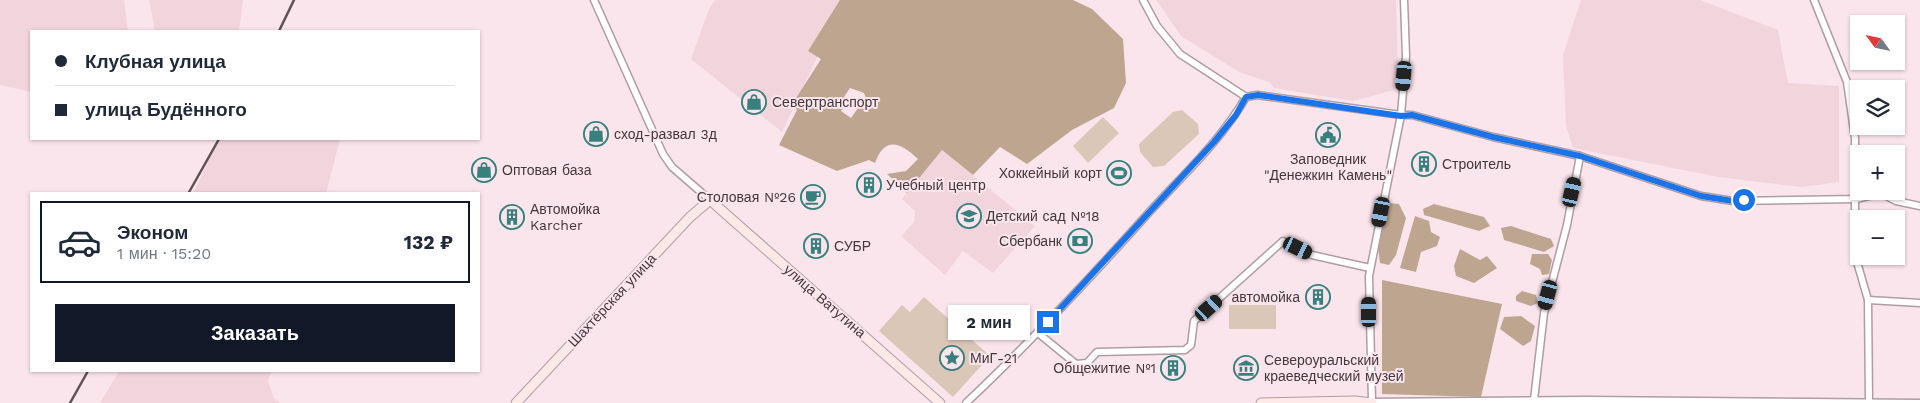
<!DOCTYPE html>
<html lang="ru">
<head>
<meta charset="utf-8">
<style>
	:root { --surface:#fff; --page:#f6f6f7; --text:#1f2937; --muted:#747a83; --line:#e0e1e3; --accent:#111827 }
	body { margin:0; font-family:"Work Sans",sans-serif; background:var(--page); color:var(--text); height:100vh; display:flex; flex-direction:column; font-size:19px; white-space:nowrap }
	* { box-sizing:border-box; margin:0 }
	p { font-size:16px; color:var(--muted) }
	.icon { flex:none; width:28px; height:28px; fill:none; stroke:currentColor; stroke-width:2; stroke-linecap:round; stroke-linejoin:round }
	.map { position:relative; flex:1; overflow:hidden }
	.sheet { position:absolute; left:30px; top:192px; width:450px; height:180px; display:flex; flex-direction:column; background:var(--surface); border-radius:0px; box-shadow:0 1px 4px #0004 }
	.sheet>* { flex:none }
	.guide { position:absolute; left:30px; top:30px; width:450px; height:110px; border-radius:0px; box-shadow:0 1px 4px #0004; display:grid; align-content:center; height:110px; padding:0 25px; background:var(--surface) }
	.needle { width:32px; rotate:303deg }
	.buttons { position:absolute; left:1850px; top:15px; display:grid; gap:10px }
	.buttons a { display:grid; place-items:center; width:55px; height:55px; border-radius:0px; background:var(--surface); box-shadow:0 1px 4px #0004; font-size:25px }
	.end { position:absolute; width:22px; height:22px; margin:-11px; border:6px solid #1a73e8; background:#fff; box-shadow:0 0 0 2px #fff }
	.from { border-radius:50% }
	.bubble { position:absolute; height:35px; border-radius:0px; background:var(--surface); box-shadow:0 1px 4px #0004; font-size:16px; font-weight:700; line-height:35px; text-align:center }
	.car { position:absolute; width:15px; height:30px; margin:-15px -8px; border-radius:6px; box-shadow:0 0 4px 1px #0007; background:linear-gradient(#222 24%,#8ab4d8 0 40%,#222 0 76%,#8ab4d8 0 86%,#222 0) }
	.guide b { display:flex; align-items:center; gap:18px; height:48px; font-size:19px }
	.guide b+b { border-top:1px solid var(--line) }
	.guide i { width:12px; height:12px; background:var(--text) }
	ul { padding:9px 0 0; list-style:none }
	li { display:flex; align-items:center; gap:15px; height:82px; margin:0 10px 8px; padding:0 15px; border:2px solid transparent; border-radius:0px }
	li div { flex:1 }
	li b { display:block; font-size:19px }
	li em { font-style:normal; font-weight:700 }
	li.on { border-color:var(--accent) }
	li>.icon { width:45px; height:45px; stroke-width:1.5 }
	.button { display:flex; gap:10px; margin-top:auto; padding:10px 25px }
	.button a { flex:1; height:58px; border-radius:0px; background:var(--accent); color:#fff; font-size:20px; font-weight:700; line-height:58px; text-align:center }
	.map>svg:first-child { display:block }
	.built { fill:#f2d4dd }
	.green { fill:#dac7b7 }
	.forest { fill:#bea590; fill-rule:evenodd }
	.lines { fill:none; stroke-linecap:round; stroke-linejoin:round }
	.street-casing { stroke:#b09ca3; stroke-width:9 }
	.secondary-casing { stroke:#b09ca3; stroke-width:11 }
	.street { stroke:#fff; stroke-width:6 }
	.secondary { stroke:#ffe9e6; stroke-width:9 }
	.rail { stroke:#5d5256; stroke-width:2.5 }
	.route { stroke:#1a73e8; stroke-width:6 }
	.labels { text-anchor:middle; stroke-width:4; stroke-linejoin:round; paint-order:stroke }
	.poi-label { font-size:14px; fill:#41383b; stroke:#fbe5ec; text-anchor:start }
	.street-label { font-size:14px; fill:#41383b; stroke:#fbe5ec }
</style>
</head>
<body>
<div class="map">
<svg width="1920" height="403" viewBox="0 0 1920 403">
	<rect width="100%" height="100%" fill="#fbe5ec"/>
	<!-- built -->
	<g class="built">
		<polygon points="0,0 124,0 128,31 31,31 31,92 0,85"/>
		<polygon points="149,0 243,0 239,31 155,31"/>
		<polygon points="715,0 844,0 782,132 691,59 709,9"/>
		<polygon points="1156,0 1396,0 1398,70 1394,90 1353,101 1274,88 1269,82 1239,72 1181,36"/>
		<polygon points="1581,0 1700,0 1778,30 1788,83 1839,86 1839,182 1802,187 1718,177 1573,148 1566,126 1563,55"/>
		<polygon points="218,139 340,139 326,194 193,194"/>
		<polygon points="942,150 1035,226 993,273 963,251 945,275 901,236 914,222 915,211 902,199"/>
		<polygon points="119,371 271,371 268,381 274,398 280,403 100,403"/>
	</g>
	<!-- green -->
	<g class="green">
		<polygon points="1182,110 1198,124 1199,134 1164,166 1153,167 1140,152 1139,144 1173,112"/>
		<polygon points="1103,117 1119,133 1088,163 1073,146"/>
		<polygon points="924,297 990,356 953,397 879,331 902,305 910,312"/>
		<rect x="1229" y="305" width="47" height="24"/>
	</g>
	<!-- forest -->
	<g class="forest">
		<path d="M 840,0 L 1073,0 L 1092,9 L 1123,39 L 1126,83 L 1114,108 L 1072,130 L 1027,164 L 1000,147 L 973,175 L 942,150 L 907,193 L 887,174 L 906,171 L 918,159 C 900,142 885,136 875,163 L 869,160 L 837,171 L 779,145 L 797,110 L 791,106 L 821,59 L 808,51 ZM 850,88 L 864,93 L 868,103 L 858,108 L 851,118 L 841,111 L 846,104 L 844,97 Z"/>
		<polygon points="1389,203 1399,204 1406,218 1396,255 1389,265 1380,263 1378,248"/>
		<polygon points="1434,204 1484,217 1490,226 1479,231 1424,215 1423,209"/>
		<polygon points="1415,216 1429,221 1431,232 1440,237 1437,246 1421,252 1416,272 1400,268"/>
		<polygon points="1511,226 1551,239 1554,246 1544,252 1504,240 1501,228"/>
		<polygon points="1460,249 1480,260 1487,256 1497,268 1474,283 1456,276 1454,266"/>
		<polygon points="1532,254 1548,254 1552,260 1549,274 1542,275 1540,269 1530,264"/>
		<polygon points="1382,280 1502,304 1481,397 1382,394"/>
		<polygon points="1522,291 1536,295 1538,303 1531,306 1516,301 1516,296"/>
		<polygon points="1521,316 1535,326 1531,341 1523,346 1500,329 1504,317"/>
	</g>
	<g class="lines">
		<defs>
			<g id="street">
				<polyline points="594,0 663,154 672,167 710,200"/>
				<polyline points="1143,0 1157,26 1180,54 1246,97 1257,95 1401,115 1412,115 1493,137 1580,156 1701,196 1733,201 1856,199 1881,193 1896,201 1920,206"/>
				<polyline points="1404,0 1406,56 1401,115 1369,276 1372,402 1587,400 1920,403"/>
				<polyline points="1814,0 1847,82 1855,138 1855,255 1868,300 1869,401"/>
				<polyline points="1868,300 1920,303"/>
				<polyline points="1038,333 1076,364 1087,363 1097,352 1185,350 1191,345 1194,321 1283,241 1312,255 1370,268"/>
				<polyline points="1534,400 1544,313 1567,225 1580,156"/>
				<path d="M 966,403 C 1032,341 1093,275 1153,208 C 1185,173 1222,139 1246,97"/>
			</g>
			<g id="secondary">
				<polyline points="516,403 690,217 710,200 940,403"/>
				<polyline points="1261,403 1355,401 1372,403"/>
			</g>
		</defs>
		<!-- street casing -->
		<use href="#street" class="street-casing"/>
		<!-- secondary casing -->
		<use href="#secondary" class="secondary-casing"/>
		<!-- street -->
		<use href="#street" class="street"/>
		<!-- secondary -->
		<use href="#secondary" class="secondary"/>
		<!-- rail -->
		<g class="rail">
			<polyline points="279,31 294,0"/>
			<polyline points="188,194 219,139"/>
			<polyline points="70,403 88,371"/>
		</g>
	</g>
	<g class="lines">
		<!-- route -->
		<polyline class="route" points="1048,322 1214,142 1236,115 1246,97 1258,95 1401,116 1412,115 1493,137 1580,156 1701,196 1733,201 1744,200"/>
	</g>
	<!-- icons -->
	<defs>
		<symbol id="shop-ring" viewBox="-11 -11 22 22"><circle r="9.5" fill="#fbe5ec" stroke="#38807d" stroke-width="1.5"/><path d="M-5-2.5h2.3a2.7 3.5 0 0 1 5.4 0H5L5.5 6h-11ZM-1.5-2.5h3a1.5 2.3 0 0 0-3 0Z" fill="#38807d"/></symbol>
		<symbol id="civic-ring" viewBox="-11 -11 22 22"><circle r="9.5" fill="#fbe5ec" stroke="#38807d" stroke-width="1.5"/><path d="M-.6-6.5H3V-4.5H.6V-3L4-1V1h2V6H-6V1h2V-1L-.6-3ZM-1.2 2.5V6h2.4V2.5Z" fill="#38807d"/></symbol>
		<symbol id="building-ring" viewBox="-11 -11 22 22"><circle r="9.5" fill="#fbe5ec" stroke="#38807d" stroke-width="1.5"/><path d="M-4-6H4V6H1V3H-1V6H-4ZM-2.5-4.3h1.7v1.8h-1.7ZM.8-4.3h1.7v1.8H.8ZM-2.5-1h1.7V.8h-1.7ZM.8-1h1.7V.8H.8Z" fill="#38807d"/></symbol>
		<symbol id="stadium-ring" viewBox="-11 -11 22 22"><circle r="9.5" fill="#fbe5ec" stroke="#38807d" stroke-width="1.5"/><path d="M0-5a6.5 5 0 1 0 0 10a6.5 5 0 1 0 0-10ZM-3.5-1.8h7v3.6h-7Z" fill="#38807d"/></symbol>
		<symbol id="cafe-ring" viewBox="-11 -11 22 22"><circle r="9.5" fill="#fbe5ec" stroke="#38807d" stroke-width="1.5"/><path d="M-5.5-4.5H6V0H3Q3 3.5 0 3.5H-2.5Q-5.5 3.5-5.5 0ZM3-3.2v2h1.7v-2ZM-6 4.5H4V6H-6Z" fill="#38807d"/></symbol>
		<symbol id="school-ring" viewBox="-11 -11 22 22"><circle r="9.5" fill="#fbe5ec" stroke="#38807d" stroke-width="1.5"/><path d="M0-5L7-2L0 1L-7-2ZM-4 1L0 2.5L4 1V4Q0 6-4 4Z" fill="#38807d"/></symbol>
		<symbol id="bank-ring" viewBox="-11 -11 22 22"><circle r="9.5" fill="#fbe5ec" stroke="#38807d" stroke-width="1.5"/><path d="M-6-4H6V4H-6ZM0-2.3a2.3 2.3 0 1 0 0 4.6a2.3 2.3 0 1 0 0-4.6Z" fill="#38807d"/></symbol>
		<symbol id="sight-ring" viewBox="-11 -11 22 22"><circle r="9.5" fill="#fbe5ec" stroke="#38807d" stroke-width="1.5"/><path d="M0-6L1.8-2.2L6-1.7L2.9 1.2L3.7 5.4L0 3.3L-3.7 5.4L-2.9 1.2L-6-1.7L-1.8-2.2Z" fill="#38807d"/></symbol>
		<symbol id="museum-ring" viewBox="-11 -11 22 22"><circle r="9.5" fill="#fbe5ec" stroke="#38807d" stroke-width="1.5"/><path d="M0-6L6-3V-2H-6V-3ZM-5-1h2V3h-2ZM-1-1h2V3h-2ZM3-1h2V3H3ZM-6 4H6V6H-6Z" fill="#38807d"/></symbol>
	</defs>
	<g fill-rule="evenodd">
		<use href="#shop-ring" x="740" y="88" width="28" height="28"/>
		<use href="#shop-ring" x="582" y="120" width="28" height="28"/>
		<use href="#civic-ring" x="1314" y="121" width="28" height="28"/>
		<use href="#building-ring" x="1410" y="150" width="28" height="28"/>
		<use href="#shop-ring" x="470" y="156" width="28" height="28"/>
		<use href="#stadium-ring" x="1105" y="159" width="28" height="28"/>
		<use href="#building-ring" x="855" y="171" width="28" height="28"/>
		<use href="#cafe-ring" x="799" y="183" width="28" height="28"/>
		<use href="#school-ring" x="955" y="202" width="28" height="28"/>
		<use href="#building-ring" x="498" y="203" width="28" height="28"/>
		<use href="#bank-ring" x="1066" y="227" width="28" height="28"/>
		<use href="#building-ring" x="802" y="232" width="28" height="28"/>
		<use href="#building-ring" x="1304" y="283" width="28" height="28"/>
		<use href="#sight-ring" x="938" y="344" width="28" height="28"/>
		<use href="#building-ring" x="1159" y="354" width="28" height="28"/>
		<use href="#museum-ring" x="1232" y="354" width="28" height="28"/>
	</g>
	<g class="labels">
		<!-- poi labels -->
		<g class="poi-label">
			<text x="772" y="107">Севертранспорт</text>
			<text x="614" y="139">сход-развал 3д</text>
			<text x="1328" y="164" text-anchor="middle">Заповедник<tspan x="1328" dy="16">"Денежкин Камень"</tspan></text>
			<text x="1442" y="169">Строитель</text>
			<text x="502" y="175">Оптовая база</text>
			<text x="1102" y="178" text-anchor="end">Хоккейный корт</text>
			<text x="886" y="190">Учебный центр</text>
			<text x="796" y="202" text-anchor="end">Столовая №26</text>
			<text x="530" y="214">Автомойка<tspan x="530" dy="16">Karcher</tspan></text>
			<text x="986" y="221">Детский сад №18</text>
			<text x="1062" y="246" text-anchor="end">Сбербанк</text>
			<text x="834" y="251">СУБР</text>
			<text x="1300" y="302" text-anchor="end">автомойка</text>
			<text x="970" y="363">МиГ-21</text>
			<text x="1264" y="365">Североуральский<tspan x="1264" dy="16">краеведческий музей</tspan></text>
			<text x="1156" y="373" text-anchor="end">Общежитие №1</text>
		</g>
		<!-- street labels -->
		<g class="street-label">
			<text transform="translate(612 300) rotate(-47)" y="5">Шахтёрская улица</text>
			<text transform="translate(825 301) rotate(41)" y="5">улица Ватутина</text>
		</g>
	</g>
</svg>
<div class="buttons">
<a><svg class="needle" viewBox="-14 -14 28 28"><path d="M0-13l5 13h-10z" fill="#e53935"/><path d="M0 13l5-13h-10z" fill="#747a83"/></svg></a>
<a><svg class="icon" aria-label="layers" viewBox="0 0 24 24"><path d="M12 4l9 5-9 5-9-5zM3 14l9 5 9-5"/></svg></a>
<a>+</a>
<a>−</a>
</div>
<i class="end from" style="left:1744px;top:200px"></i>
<i class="end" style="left:1048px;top:322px"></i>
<div class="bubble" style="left:948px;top:305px;width:82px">2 мин</div>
<i class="car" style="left:1404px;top:76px;rotate:185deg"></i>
<i class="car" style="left:1572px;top:192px;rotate:13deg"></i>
<i class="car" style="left:1381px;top:212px;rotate:191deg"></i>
<i class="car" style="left:1298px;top:248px;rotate:116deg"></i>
<i class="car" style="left:1548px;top:295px;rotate:195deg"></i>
<i class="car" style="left:1209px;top:308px;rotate:48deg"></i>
<i class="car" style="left:1369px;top:312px;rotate:0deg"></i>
<div class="guide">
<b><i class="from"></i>Клубная улица</b>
<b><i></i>улица Будённого</b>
</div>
<section class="sheet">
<ul>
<li class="on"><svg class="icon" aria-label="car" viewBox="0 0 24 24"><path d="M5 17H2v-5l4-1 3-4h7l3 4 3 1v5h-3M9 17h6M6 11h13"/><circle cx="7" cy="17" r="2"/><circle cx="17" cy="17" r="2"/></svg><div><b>Эконом</b><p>1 мин · 15:20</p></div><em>132 ₽</em></li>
</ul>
<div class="button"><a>Заказать</a></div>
</section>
</div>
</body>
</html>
